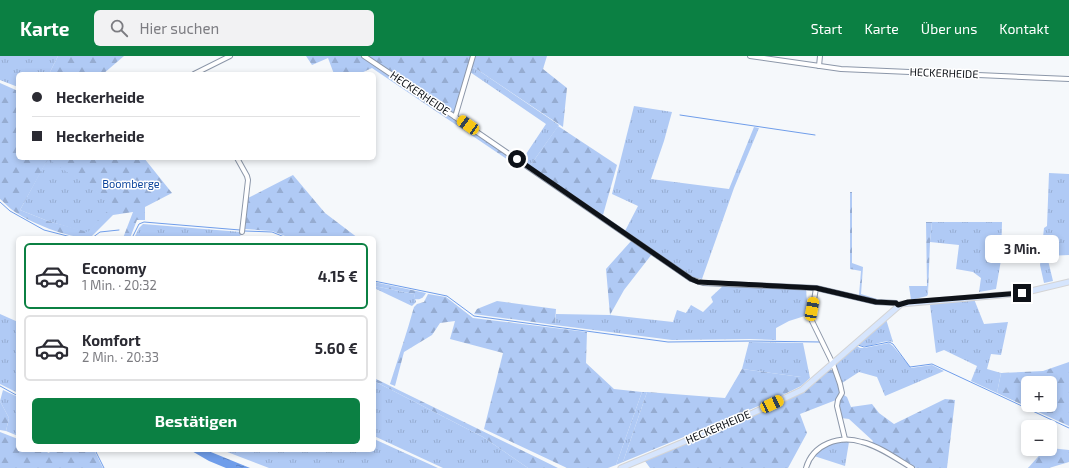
<!DOCTYPE html>
<html lang="de">
<head>
<meta charset="utf-8">
<style>
	:root { --surface:#fff; --page:#f2f2f3; --text:#2b2b33; --muted:#7c7c81; --line:#e1e1e2; --accent:#0b8043 }
	body { margin:0; font-family:"Exo 2",sans-serif; background:var(--page); color:var(--text); height:100vh; display:flex; flex-direction:column; font-size:15px; white-space:nowrap }
	* { box-sizing:border-box; margin:0 }
	p { font-size:13px; color:var(--muted) }
	.icon { flex:none; width:22px; height:22px; fill:none; stroke:currentColor; stroke-width:2; stroke-linecap:round; stroke-linejoin:round }
	.map { position:relative; flex:1; overflow:hidden }
	.drawer { position:absolute; left:16px; top:180px; width:360px; height:216px; display:flex; flex-direction:column; background:var(--surface); border-radius:6px; box-shadow:0 2px 6px #0003 }
	.drawer>* { flex:none }
	.top-card { position:absolute; left:16px; top:16px; width:360px; height:88px; border-radius:6px; box-shadow:0 2px 6px #0003; display:grid; align-content:center; height:88px; padding:0 16px; background:var(--surface) }
	.controls { position:absolute; left:1021px; top:320px; display:grid; gap:8px }
	.controls a { display:grid; place-items:center; width:36px; height:36px; border-radius:6px; background:var(--surface); box-shadow:0 2px 6px #0003; font-size:20px }
	.end { position:absolute; width:18px; height:18px; margin:-9px; border:5px solid #0e1218; background:#fff; box-shadow:0 0 0 2px #fff }
	.from { border-radius:50% }
	.bubble { position:absolute; height:28px; border-radius:6px; background:var(--surface); box-shadow:0 2px 6px #0003; font-size:13px; font-weight:700; line-height:28px; text-align:center }
	.car { position:absolute; width:12px; height:24px; margin:-12px -6px; border-radius:5px; box-shadow:0 0 3px 1px #0007; background:linear-gradient(#f5c518 24%,#345 0 40%,#f5c518 0 76%,#345 0 86%,#f5c518 0) }
	.top-card b { display:flex; align-items:center; gap:14px; height:38px; font-size:15px }
	.top-card b+b { border-top:1px solid var(--line) }
	.top-card i { width:10px; height:10px; background:var(--text) }
	ul { padding:7px 0 0; list-style:none }
	li { display:flex; align-items:center; gap:12px; height:66px; margin:0 8px 6px; padding:0 8px; border:2px solid var(--line); border-radius:6px }
	li div { flex:1 }
	li b { display:block; font-size:15px }
	li em { font-style:normal; font-weight:700 }
	li.current { border-color:var(--accent) }
	li>.icon { width:36px; height:36px; stroke-width:1.5 }
	.action { display:flex; gap:8px; margin-top:auto; padding:8px 16px }
	.action a { flex:1; height:46px; border-radius:6px; background:var(--accent); color:#fff; font-size:16px; font-weight:700; line-height:46px; text-align:center }
	header { display:flex; align-items:center; gap:24px; box-sizing:border-box; height:56px; padding:0 20px; background:var(--accent); color:#fff }
	header strong { font-size:19px }
	nav { display:flex; gap:22px; margin-inline-start:auto; font-size:14px }
	.search { width:280px; height:36px; background:var(--page); display:flex; align-items:center; gap:10px; box-sizing:border-box; padding:0 14px; border-radius:6px; color:var(--muted); font-size:15px }
	.map>svg:first-child { display:block }
	.grass { fill:url(#grass-tufts) }
	.forest { fill:url(#forest-firs); fill-rule:evenodd }
	.water { fill:url(#water-ripples) }
	.lines { fill:none; stroke-linecap:round; stroke-linejoin:round }
	.stream { stroke:#6f9dea; stroke-width:1 }
	.minor-casing { stroke:#8c97a9; stroke-width:6 }
	.major-casing { stroke:#d4d4d5; stroke-width:7 }
	.minor { stroke:#fff; stroke-width:4 }
	.major { stroke:#d6e5fd; stroke-width:5 }
	.route { stroke:#0e1218; stroke-width:5 }
	.labels { text-anchor:middle; stroke-width:3; stroke-linejoin:round; paint-order:stroke }
	.street-label { font-size:11px; fill:#0e1218; stroke:#fff }
	.park-label { font-size:11px; fill:#0a439b; stroke:#fff }
</style>
</head>
<body>
<header>
<strong>Karte</strong>
<div class="search"><svg class="icon" aria-label="search" viewBox="0 0 24 24"><circle cx="10" cy="10" r="6"/><path d="M15 15l6 6"/></svg>Hier suchen</div>
<nav><a>Start</a><a>Karte</a><a>Über uns</a><a>Kontakt</a></nav>
</header>
<div class="map">
<svg width="1069" height="412" viewBox="0 0 1069 412">
	<defs>
		<pattern id="grass-tufts" width="24" height="20" patternUnits="userSpaceOnUse"><rect width="24" height="20" fill="#b0caf5"/><path d="M3 7l-1-3M5 7V3M7 7l1-3M15 17l-1-3M17 17v-4M19 17l1-3" fill="none" stroke="#96acd1"/></pattern>
		<pattern id="forest-firs" width="22" height="20" patternUnits="userSpaceOnUse"><rect width="22" height="20" fill="#b0caf5"/><path d="M5 1l3.5 6h-7zM16 11l3.5 6h-7z" fill="#96acd1"/></pattern>
		<pattern id="water-ripples" width="26" height="14" patternUnits="userSpaceOnUse"><rect width="26" height="14" fill="#6f9dea"/><path d="M2 4q2-2 4 0t4 0M15 11q2-2 4 0t4 0" fill="none" stroke="#5a7fbd"/></pattern>
	</defs>
	<rect width="100%" height="100%" fill="#f5f8fb"/>
	<!-- grass -->
	<g class="grass">
		<polygon points="0,0 58,0 49,18 18,18 18,31 0,24"/>
		<polygon points="472,10 559,69 530,110 522,104 546,68 470,16"/>
		<polygon points="634,50 672,56 664,85 651,123 729,133 754,71 759,72 734,132 702,223 693,221 625,175 638,150 612,138"/>
		<polygon points="48,102 115,148 88,177 48,165 20,154"/>
		<polygon points="1049,117 1069,118 1069,199 1047,200 1053,225 1044,227 1040,209 1044,172 1047,170"/>
		<polygon points="932,166 1002,166 1001,204 996,233 979,236 981,222 973,216 956,213 959,189 930,186"/>
		<polygon points="143,168 241,176 240,182 134,182 139,172"/>
		<polygon points="724,229 806,233 808,259 789,265 776,272 776,284 750,283 672,284 555,269 556,258 610,259 673,266 677,254 686,257 691,249 703,256 713,246 711,241"/>
		<polygon points="374,230 414,238 416,246 412,250 374,232"/>
		<polygon points="909,230 927,230 928,238 927,240 911,244"/>
		<polygon points="974,243 984,268 1008,266 1001,299 991,298 987,313 1001,317 997,337 971,325 977,310 944,294 936,297 930,249 933,247"/>
		<polygon points="0,258 18,266 18,337 0,328"/>
		<path d="M 886,263 L 893,286 C 882,282 868,295 858,288 Z"/>
		<polygon points="749,286 803,287 810,322 801,330 801,321 742,313"/>
		<polygon points="889,287 893,290 911,312 932,309 944,315 885,340 877,321 859,316 842,327 835,309 857,290 860,292 864,292"/>
		<polygon points="374,325 483,381 528,412 443,412 374,380"/>
		<polygon points="3,334 18,341 18,380 6,375 9,362 0,345"/>
		<polygon points="642,336 647,336 623,406 616,409"/>
		<polygon points="374,383 438,412 269,412 222,394 374,394"/>
		<path d="M 839,386 L 849,386 L 845,410 L 814,400 C 821,391 829,389 839,386 Z"/>
	</g>
	<!-- forest -->
	<g class="forest">
		<polygon points="58,0 124,0 103,18 49,18"/>
		<polygon points="306,0 471,0 453,61 513,102 511,106 372,12 359,18 334,18 328,2 312,9"/>
		<polygon points="474,0 547,0 543,13 567,32 563,71 472,10"/>
		<path d="M 0,27 L 18,35 L 18,102 L 144,102 L 172,137 L 145,151 L 145,164 L 137,164 L 130,182 L 123,182 L 133,156 L 113,159 L 90,182 C 67,182 30,167 11,153 C 7,150 4,146 0,143 ZM 48,103 L 114,148 L 88,176 L 48,165 L 20,154 Z"/>
		<polygon points="558,70 617,109 603,159 530,110"/>
		<polygon points="293,119 325,157 358,182 290,182 272,175 245,173 248,142"/>
		<polygon points="850,136 852,136 852,207 863,211 861,238 877,243 879,245 859,239 861,215 850,213"/>
		<polygon points="926,166 932,166 930,186 928,238 927,230"/>
		<polygon points="632,184 652,198 624,234 610,259 606,213"/>
		<path d="M 374,226 L 426,237 C 423,242 421,244 415,243 L 414,238 L 374,230 Z"/>
		<path d="M 428,238 L 446,241 L 473,262 L 587,276 L 586,307 L 614,333 L 642,336 L 616,409 L 608,412 L 567,412 L 484,373 L 503,297 L 450,283 L 455,265 L 440,267 L 432,279 L 404,296 L 395,330 L 390,328 C 398,302 407,277 414,251 L 417,248 L 424,246 Z"/>
		<polygon points="497,245 556,253 555,269 474,258 477,253"/>
		<path d="M 1069,306 L 1069,370 L 997,337 L 1001,317 L 1043,315 ZM 1028,327 L 1050,327 L 1050,349 L 1028,349 Z"/>
		<polygon points="742,313 801,321 801,330 773,344 623,406 647,336 725,342"/>
		<path d="M 830,313 L 833,315 C 837,326 843,334 836,344 L 800,358 L 807,377 L 788,412 L 650,412 L 645,405 L 773,351 L 803,336 Z"/>
		<polygon points="374,322 558,412 528,412 483,381 374,325"/>
		<path d="M 844,339 L 847,341 L 851,351 L 872,348 L 879,357 L 894,368 L 945,343 L 955,344 L 947,412 L 916,412 L 871,388 L 873,385 L 849,363 L 841,362 C 839,354 837,346 844,339 Z"/>
		<polygon points="0,345 9,362 6,375 0,374"/>
		<polygon points="0,376 18,383 18,394 43,394 49,397 51,394 94,394 103,412 0,412"/>
		<polygon points="1050,392 1069,394 1069,406 1049,412 1028,412 1045,393"/>
	</g>
	<!-- water -->
	<polygon class="water" points="190,394 206,394 250,412 226,412 209,405"/>
	<g class="lines">
		<!-- stream -->
		<g class="stream">
			<polyline points="680,59 815,79"/>
			<polyline points="0,146 10,155 44,174 75,182"/>
			<polyline points="245,175 272,176 287,182"/>
			<polyline points="92,182 100,176 119,174"/>
			<polyline points="132,182 139,168 144,166 240,174"/>
			<polyline points="374,225 447,240 474,260 668,286 750,285 820,286"/>
			<polyline points="858,289 864,291 889,286 893,288 910,311 932,308 1069,372"/>
			<polyline points="0,330 18,340"/>
			<polyline points="95,394 104,412"/>
		</g>
		<defs>
			<g id="minor">
				<polyline points="364,0 455,61 691,223 703,227 816,232 876,246 896,247 898,249"/>
				<polyline points="750,0 841,13 1069,23"/>
				<polyline points="819,10 820,0"/>
				<polyline points="194,18 230,0"/>
				<polyline points="455,61 473,0"/>
				<polyline points="237,102 247,120 248,124 242,176"/>
				<polyline points="816,232 811,263 833,308 840,328 842,337 838,344 837,350 845,383"/>
				<path d="M 806,412 C 813,388 839,379 862,386 C 879,390 897,403 912,412"/>
			</g>
			<polyline id="major" points="621,412 753,357 802,334 901,248 1013,238 1031,235 1069,226"/>
		</defs>
		<!-- minor casing -->
		<use href="#minor" class="minor-casing"/>
		<!-- major casing -->
		<use href="#major" class="major-casing"/>
		<!-- minor -->
		<use href="#minor" class="minor"/>
		<!-- major -->
		<use href="#major" class="major"/>
	</g>
	<g class="lines">
		<!-- route -->
		<polyline class="route" points="517,103 691,223 698,226 816,232 876,246 896,247 898,249 908,246 1022,237"/>
	</g>
	<g class="labels">
		<!-- street labels -->
		<g class="street-label">
			<text transform="translate(944 17) rotate(2)" y="4">HECKERHEIDE</text>
			<text transform="translate(420 37) rotate(34)" y="4">HECKERHEIDE</text>
			<text transform="translate(718 371) rotate(-23)" y="4">HECKERHEIDE</text>
		</g>
		<!-- park labels -->
		<g class="park-label">
			<text x="131" y="132">Boomberge</text>
		</g>
	</g>
</svg>
<div class="controls">
<a>+</a>
<a>−</a>
</div>
<i class="end from" style="left:517px;top:103px"></i>
<i class="end" style="left:1022px;top:237px"></i>
<div class="bubble" style="left:985px;top:179px;width:74px">3 Min.</div>
<i class="car" style="left:468px;top:69px;rotate:305deg"></i>
<i class="car" style="left:812px;top:253px;rotate:10deg"></i>
<i class="car" style="left:772px;top:348px;rotate:65deg"></i>
<div class="top-card">
<b><i class="from"></i>Heckerheide</b>
<b><i></i>Heckerheide</b>
</div>
<section class="drawer">
<ul>
<li class="current"><svg class="icon" aria-label="car" viewBox="0 0 24 24"><path d="M5 17H2v-5l4-1 3-4h7l3 4 3 1v5h-3M9 17h6M6 11h13"/><circle cx="7" cy="17" r="2"/><circle cx="17" cy="17" r="2"/></svg><div><b>Economy</b><p>1 Min. · 20:32</p></div><em>4.15 €</em></li>
<li><svg class="icon" aria-label="car" viewBox="0 0 24 24"><path d="M5 17H2v-5l4-1 3-4h7l3 4 3 1v5h-3M9 17h6M6 11h13"/><circle cx="7" cy="17" r="2"/><circle cx="17" cy="17" r="2"/></svg><div><b>Komfort</b><p>2 Min. · 20:33</p></div><em>5.60 €</em></li>
</ul>
<div class="action"><a>Bestätigen</a></div>
</section>
</div>
</body>
</html>
